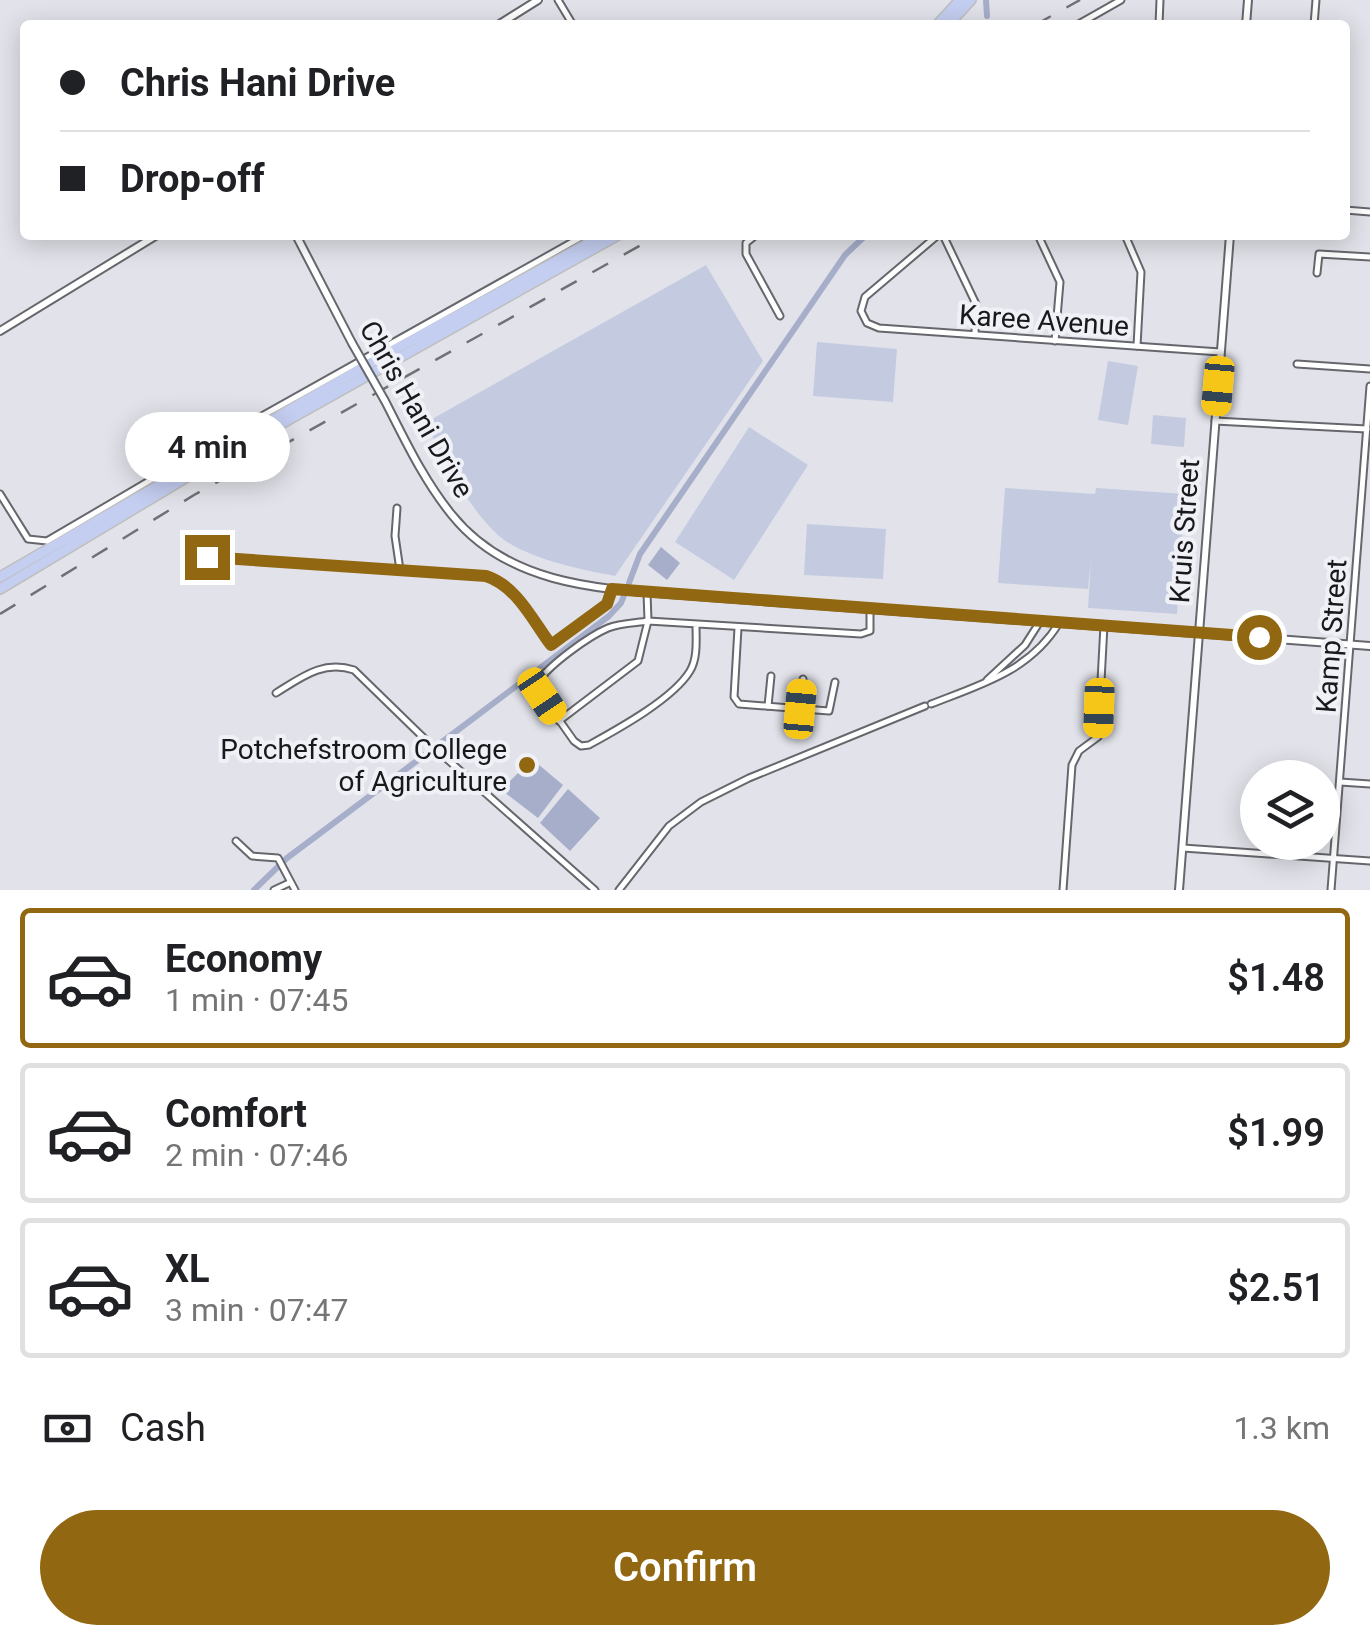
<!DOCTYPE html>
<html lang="en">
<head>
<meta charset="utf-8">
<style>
	:root { --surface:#fff; --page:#f6f6f6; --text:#202124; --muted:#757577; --line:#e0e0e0; --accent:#916811 }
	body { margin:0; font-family:Roboto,sans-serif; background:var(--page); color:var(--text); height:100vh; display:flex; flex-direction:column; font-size:38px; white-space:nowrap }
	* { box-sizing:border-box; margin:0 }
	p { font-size:32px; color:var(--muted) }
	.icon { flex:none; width:55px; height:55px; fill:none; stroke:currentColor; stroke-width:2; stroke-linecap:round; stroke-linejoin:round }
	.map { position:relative; height:890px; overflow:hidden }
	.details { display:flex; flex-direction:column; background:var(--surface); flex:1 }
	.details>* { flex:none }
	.banner { position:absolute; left:20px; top:20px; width:1330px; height:220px; border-radius:10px; box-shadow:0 5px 25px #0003; display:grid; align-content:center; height:220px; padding:0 40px; background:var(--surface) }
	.controls { position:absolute; left:1240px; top:760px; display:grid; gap:20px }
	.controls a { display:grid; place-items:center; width:100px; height:100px; border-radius:50%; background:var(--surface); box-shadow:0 5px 25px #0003; font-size:50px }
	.end { position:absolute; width:45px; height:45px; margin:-22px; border:12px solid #916811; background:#fff; box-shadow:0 0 0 5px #fff }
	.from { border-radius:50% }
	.bubble { position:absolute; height:70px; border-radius:35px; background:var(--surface); box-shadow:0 5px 25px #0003; font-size:32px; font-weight:600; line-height:70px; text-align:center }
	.car { position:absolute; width:30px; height:60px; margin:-30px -15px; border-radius:12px; box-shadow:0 0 8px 2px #0007; background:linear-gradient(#f5c518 24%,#345 0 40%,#f5c518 0 76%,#345 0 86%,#f5c518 0) }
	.banner b { display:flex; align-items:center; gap:35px; height:95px; font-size:38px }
	.banner b+b { border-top:2px solid var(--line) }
	.banner i { width:25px; height:25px; background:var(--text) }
	ul { padding:18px 0 0; list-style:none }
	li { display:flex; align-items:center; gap:30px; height:140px; margin:0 20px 15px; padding:0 20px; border:5px solid var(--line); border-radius:10px }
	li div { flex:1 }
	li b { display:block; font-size:38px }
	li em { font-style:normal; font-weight:600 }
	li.current { border-color:var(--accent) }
	li>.icon { width:90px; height:90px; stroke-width:1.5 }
	.pay { display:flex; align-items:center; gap:25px; height:110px; padding:0 40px; font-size:38px }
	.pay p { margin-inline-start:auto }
	.primary-button { display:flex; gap:20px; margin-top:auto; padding:20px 40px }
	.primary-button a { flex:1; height:115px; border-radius:60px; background:var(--accent); color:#fff; font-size:40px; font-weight:600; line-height:115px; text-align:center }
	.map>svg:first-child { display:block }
	.green { fill:#c4cbe0 }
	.water { fill:#a6aeca }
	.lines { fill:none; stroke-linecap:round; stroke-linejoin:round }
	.canal { stroke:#a6aeca; stroke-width:6 }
	.minor-casing { stroke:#65676c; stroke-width:9 }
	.tertiary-casing { stroke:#65676c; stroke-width:10 }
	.trunk-casing { stroke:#bfbfbf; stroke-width:12 }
	.minor { stroke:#fff; stroke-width:5 }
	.tertiary { stroke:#fff; stroke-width:6 }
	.trunk { stroke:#c4cef0; stroke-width:9 }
	.rail { stroke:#707176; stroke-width:2.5; stroke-dasharray:18 18; stroke-linecap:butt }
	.tertiary-bridge-casing { stroke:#65676c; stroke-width:10; stroke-linecap:butt }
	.tertiary-bridge { stroke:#fff; stroke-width:6 }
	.route { stroke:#916811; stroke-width:12 }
	.poi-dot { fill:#916811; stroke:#eff1f7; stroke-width:4 }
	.labels { text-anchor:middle; stroke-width:8; stroke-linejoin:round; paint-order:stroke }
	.street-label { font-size:28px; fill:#19191c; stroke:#eff1f7 }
	.poi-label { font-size:28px; fill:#19191c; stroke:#eff1f7; text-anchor:end }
</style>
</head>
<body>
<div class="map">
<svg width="1370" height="890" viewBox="0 0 1370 890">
	<rect width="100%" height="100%" fill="#e2e3ea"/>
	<!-- green -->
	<g class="green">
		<path d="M 706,265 L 763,361 L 615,576 C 582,570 523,558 498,535 C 466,506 446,460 425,423 Z"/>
		<polygon points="817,342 897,349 893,402 813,396"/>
		<polygon points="1108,361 1138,366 1128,425 1098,420"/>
		<polygon points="1153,415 1186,418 1184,447 1151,444"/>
		<polygon points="749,427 808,465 734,580 675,542"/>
		<polygon points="1005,488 1095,494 1096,488 1185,494 1177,614 1088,608 1091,559 1088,589 998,583"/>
		<polygon points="807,524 886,529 883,579 804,575"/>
	</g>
	<!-- water -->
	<g class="water">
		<polygon points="661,547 680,563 667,580 648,565"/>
		<polygon points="532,759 563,785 538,818 504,792 504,787"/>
		<polygon points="568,789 600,818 570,851 540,823"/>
	</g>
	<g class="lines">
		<!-- canal -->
		<g class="canal">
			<polyline points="986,0 987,16"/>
			<polyline points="629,583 640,554 845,255 866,235"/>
			<polyline points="438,745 609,616 621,603 625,593"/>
			<polyline points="254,890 287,858 430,751"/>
		</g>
		<defs>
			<g id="minor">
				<polyline points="558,0 573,25"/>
				<polyline points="1077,25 1121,0"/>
				<polyline points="1159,25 1160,0"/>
				<polyline points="1314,25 1316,0"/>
				<polyline points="1345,210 1370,212"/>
				<polyline points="756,235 746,243 746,254 780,316"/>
				<polyline points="938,235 865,297 861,311 867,323 879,328 1220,352"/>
				<polyline points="943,235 976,304 975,334"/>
				<polyline points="1038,235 1060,282 1055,341"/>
				<polyline points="1125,235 1141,272 1137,346"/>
				<polyline points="1317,273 1319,254 1370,257"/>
				<polyline points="1297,364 1370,369"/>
				<polyline points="1215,421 1367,429"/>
				<polyline points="0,494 28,539 47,541 212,444 585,235"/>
				<polyline points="397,508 395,536 400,570"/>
				<polyline points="207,557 487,576 513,592 551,645 607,604 611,589"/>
				<path d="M 696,625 C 696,639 698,658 690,671 C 673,699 618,729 589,745 L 581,746 L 574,741 L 538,690 L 538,682 C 549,665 589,636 608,628 C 620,623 635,623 648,621 L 861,634 L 870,631 L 870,608"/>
				<polyline points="738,628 734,697 739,704 829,711 835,682"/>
				<polyline points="987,680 1025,645 1039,623"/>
				<path d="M 276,693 C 302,677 323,660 354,670 L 430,744 L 595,890"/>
				<path d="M 931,704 C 980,685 1030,671 1059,623"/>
				<polyline points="768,706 771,676"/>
				<polyline points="800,709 803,679"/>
				<polyline points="559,721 638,661 648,621 647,592"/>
				<polyline points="1340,782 1370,784"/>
				<polyline points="236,841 252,856 278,858 295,890"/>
				<polyline points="1183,848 1370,861"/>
				<polyline points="274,890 289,883"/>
				<polyline points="619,890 669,826 701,802 749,778 925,706"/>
				<polyline points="1063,890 1072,765 1079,751 1098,737 1104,625"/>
				<polyline points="1331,890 1370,386"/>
			</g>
			<g id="tertiary">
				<polyline points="498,25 538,0"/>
				<polyline points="1246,25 1248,0"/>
				<polyline points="296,235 352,343"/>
				<polyline points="0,331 157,235"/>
				<path d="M 385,401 C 405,440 424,481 452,515 C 515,593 619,589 709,597 L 1370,646"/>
				<polyline points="1179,890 1230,235"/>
			</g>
			<g id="trunk">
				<polyline points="937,25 960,0"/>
				<polyline points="948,25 971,0"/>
				<polyline points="0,577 381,357 604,235"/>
				<polyline points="0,589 197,471 618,235"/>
			</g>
		</defs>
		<!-- minor casing -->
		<use href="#minor" class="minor-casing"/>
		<!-- tertiary casing -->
		<use href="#tertiary" class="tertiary-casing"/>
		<!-- trunk casing -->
		<use href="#trunk" class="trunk-casing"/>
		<!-- minor -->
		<use href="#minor" class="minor"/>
		<!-- tertiary -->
		<use href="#tertiary" class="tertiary"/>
		<!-- trunk -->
		<use href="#trunk" class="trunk"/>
		<!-- rail -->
		<g class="rail">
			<polyline points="1035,25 1080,0"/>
			<polyline points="0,614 194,495 659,235"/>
		</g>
		<defs>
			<polyline id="tertiary-bridge" points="352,343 385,401"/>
		</defs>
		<!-- tertiary-bridge casing -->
		<use href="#tertiary-bridge" class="tertiary-bridge-casing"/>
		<!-- tertiary-bridge -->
		<use href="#tertiary-bridge" class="tertiary-bridge"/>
	</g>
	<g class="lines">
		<!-- route -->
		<path class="route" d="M 207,557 L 486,576 C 517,586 533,621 551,645 L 607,604 L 612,589 L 1259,637"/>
	</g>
	<!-- markers -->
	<circle class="poi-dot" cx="527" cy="765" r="10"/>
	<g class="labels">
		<!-- street labels -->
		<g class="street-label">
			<text transform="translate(1044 320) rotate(4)" y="10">Karee Avenue</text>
			<text transform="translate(417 409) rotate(60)" y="10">Chris Hani Drive</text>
			<text transform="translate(1184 531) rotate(-86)" y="10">Kruis Street</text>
			<text transform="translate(1331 636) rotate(-86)" y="10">Kamp Street</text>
		</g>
		<!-- poi labels -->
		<g class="poi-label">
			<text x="507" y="759">Potchefstroom College<tspan x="507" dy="32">of Agriculture</tspan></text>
		</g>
	</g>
</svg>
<div class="controls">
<a><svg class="icon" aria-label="layers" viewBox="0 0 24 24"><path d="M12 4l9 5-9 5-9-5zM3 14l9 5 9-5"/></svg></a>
</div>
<i class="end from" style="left:1259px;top:637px"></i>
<i class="end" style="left:207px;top:557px"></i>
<div class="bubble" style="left:125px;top:412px;width:165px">4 min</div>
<i class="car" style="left:1218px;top:386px;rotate:185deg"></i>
<i class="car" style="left:542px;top:696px;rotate:146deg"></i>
<i class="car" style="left:1099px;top:708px;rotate:182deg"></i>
<i class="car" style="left:800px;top:709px;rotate:5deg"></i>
<div class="banner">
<b><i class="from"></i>Chris Hani Drive</b>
<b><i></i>Drop-off</b>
</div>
</div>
<section class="details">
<ul>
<li class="current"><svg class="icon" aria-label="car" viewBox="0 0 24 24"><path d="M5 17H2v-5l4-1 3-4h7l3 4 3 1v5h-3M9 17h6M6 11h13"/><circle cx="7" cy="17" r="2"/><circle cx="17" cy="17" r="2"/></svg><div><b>Economy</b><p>1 min · 07:45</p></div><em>$1.48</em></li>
<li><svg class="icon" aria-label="car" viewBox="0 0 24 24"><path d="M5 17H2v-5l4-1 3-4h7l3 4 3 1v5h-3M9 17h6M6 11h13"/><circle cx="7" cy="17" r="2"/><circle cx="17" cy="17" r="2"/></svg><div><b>Comfort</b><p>2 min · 07:46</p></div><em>$1.99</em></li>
<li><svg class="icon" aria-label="car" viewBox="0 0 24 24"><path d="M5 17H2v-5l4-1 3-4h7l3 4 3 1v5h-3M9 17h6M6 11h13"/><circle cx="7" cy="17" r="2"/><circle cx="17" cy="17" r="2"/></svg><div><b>XL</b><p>3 min · 07:47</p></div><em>$2.51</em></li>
</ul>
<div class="pay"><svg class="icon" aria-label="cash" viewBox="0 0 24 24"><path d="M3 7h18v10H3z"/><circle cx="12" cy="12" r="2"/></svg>Cash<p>1.3 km</p></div>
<div class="primary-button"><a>Confirm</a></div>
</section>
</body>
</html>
